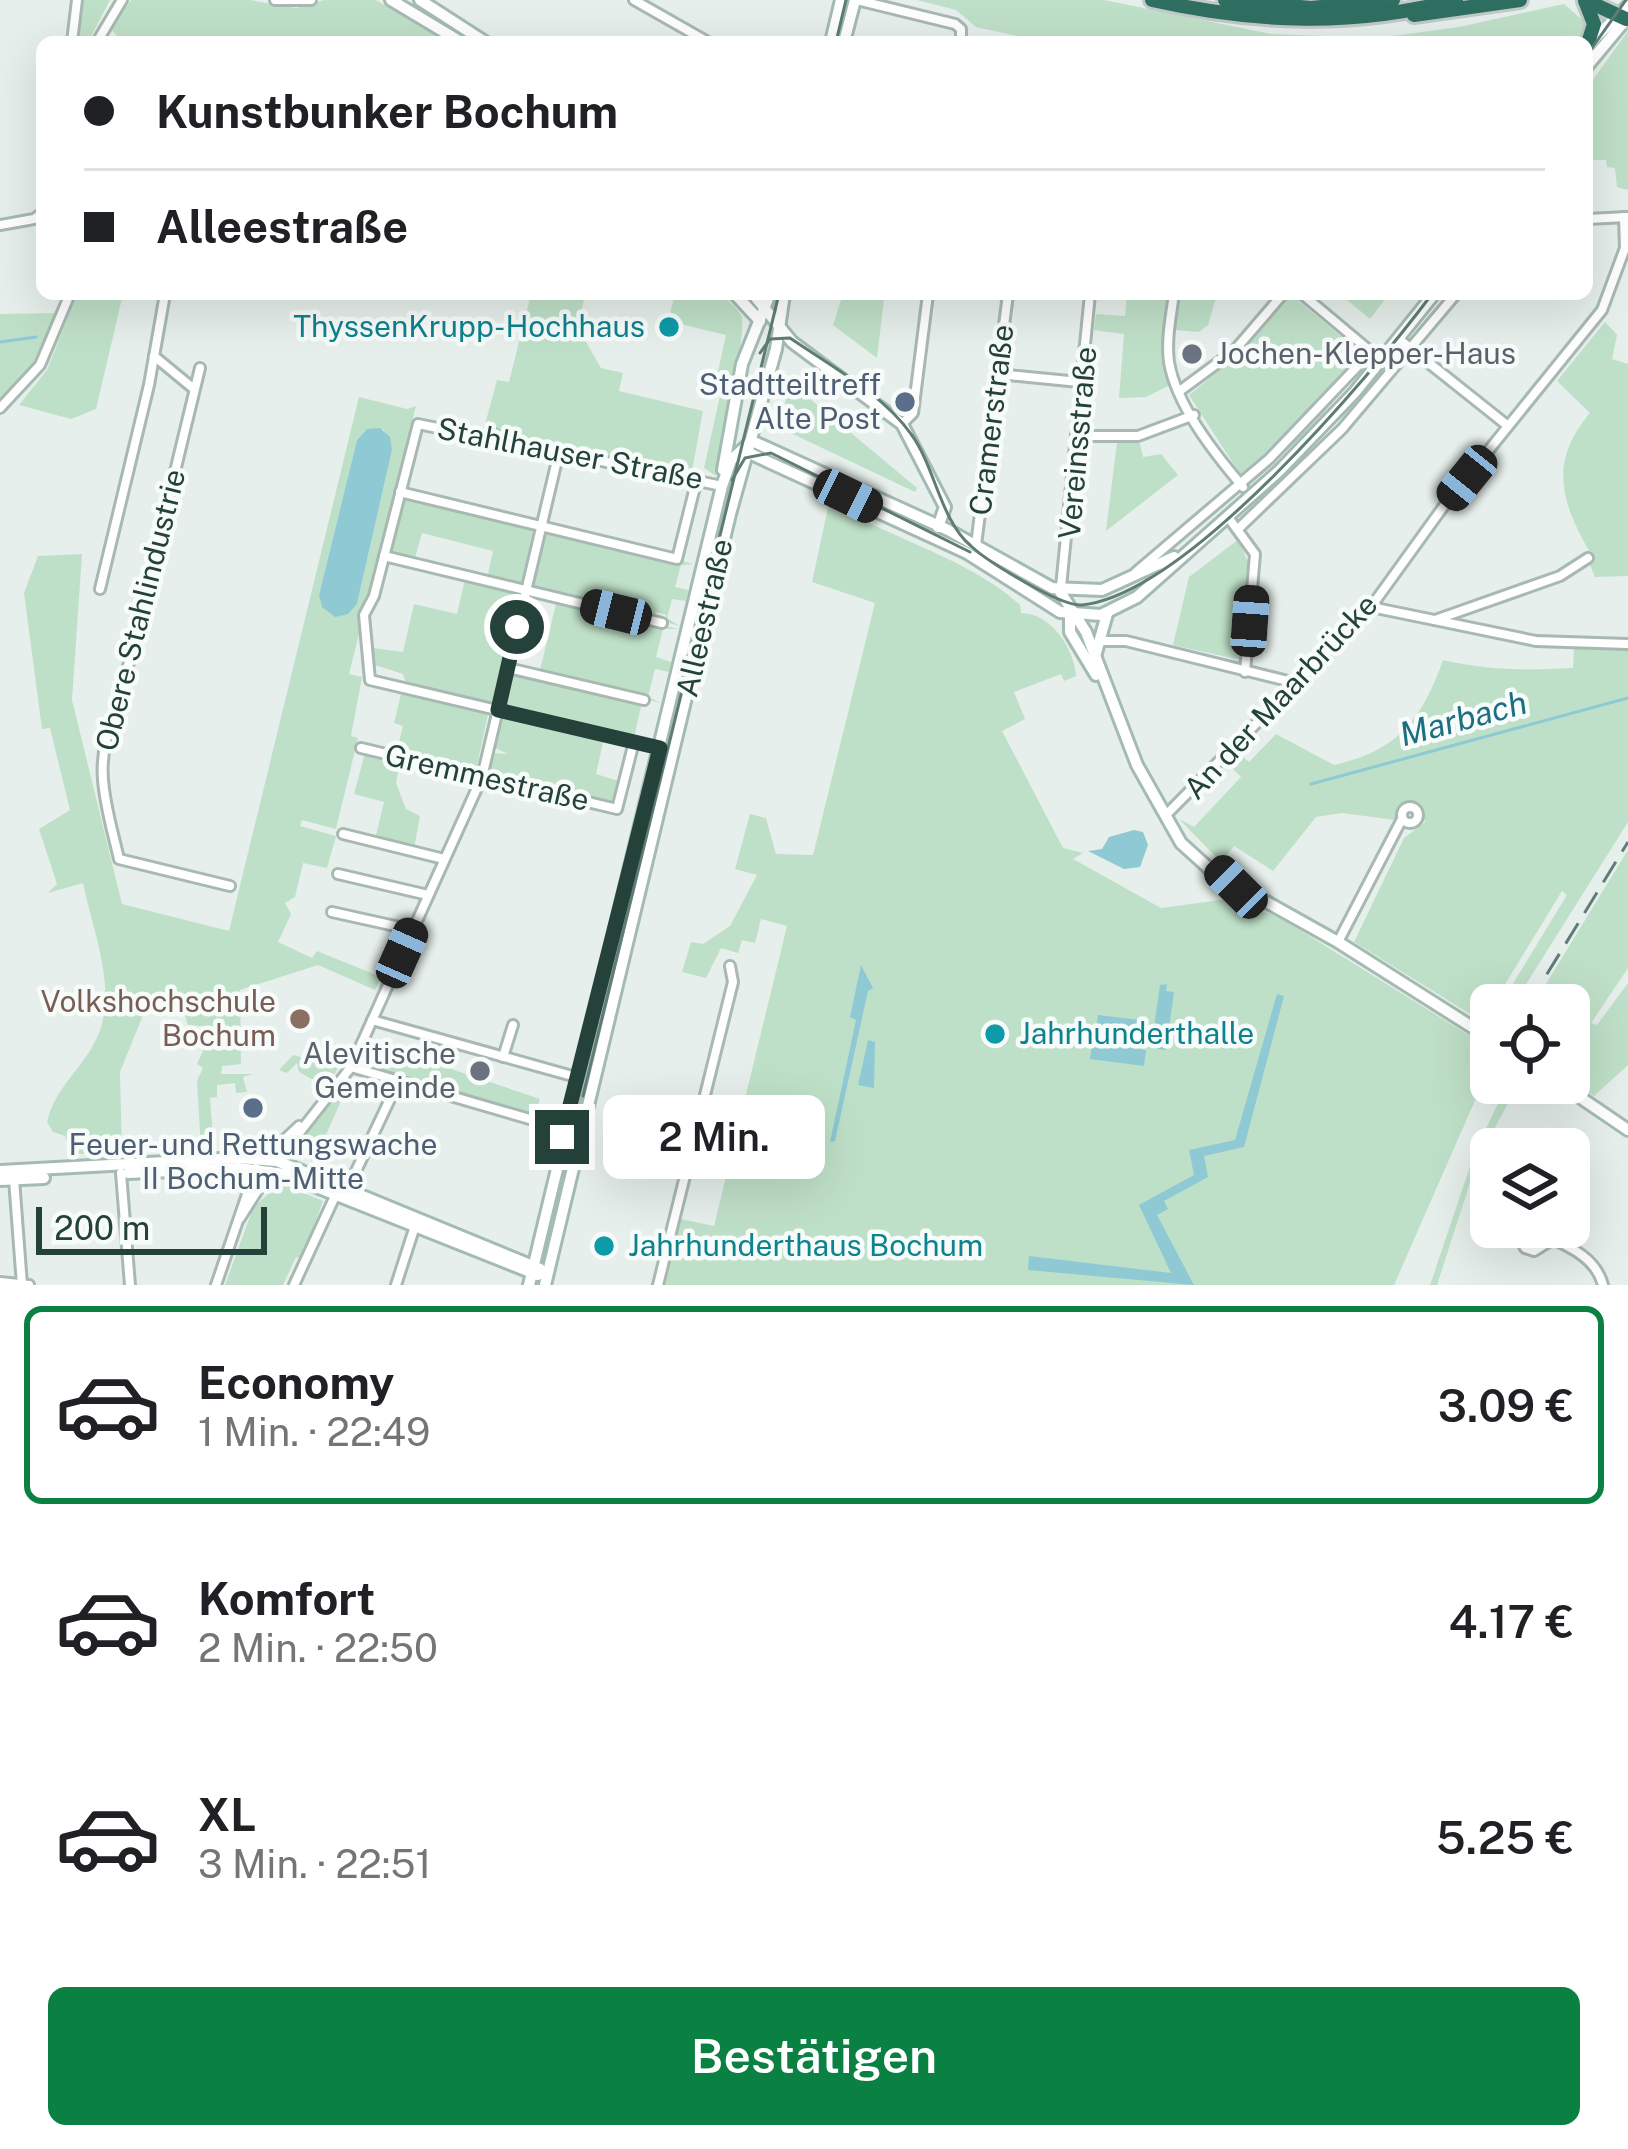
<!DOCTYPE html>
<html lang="de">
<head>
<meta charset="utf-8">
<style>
	:root { --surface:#fff; --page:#f2f2f2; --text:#202124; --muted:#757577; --line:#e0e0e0; --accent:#0b8043 }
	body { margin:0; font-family:"Public Sans",sans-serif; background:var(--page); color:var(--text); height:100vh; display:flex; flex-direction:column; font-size:45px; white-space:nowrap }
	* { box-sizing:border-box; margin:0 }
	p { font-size:39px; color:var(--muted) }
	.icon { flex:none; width:66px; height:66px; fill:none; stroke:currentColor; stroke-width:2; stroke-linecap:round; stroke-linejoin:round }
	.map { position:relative; height:1285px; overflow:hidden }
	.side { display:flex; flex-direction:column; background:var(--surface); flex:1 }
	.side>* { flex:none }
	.banner { position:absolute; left:36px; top:36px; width:1557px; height:264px; border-radius:18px; box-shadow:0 12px 48px #0002; display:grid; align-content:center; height:264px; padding:0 48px; background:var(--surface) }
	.buttons { position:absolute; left:1470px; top:984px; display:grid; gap:24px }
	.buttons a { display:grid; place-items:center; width:120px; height:120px; border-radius:18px; background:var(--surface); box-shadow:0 12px 48px #0002; font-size:60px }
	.scale { position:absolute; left:36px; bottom:30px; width:231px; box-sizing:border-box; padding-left:12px; border:6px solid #24423a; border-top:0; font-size:33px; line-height:42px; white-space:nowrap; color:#24423a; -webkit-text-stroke:9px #f7fbf9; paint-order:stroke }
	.end { position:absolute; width:54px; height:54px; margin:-27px; border:15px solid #24423a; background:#fff; box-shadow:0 0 0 6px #fff }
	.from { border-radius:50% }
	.bubble { position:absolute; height:84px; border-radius:18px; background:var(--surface); box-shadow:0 12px 48px #0002; font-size:39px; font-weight:600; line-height:84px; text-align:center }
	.car { position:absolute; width:36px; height:72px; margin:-36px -18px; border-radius:15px; box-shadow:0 0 9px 3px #0007; background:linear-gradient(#222 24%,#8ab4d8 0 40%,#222 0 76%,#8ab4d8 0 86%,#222 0) }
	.banner b { display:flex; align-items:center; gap:42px; height:114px; font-size:45px }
	.banner b+b { border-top:3px solid var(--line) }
	.banner i { width:30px; height:30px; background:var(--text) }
	ul { padding:21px 0 0; list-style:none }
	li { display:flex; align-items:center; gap:36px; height:198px; margin:0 24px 18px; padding:0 24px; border:6px solid transparent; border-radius:18px }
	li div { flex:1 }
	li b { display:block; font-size:45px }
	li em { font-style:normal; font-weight:600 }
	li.on { border-color:var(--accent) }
	li>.icon { width:108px; height:108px; stroke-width:1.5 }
	.primary-button { display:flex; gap:24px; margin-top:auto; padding:24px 48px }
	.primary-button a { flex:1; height:138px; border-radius:18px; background:var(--accent); color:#fff; font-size:48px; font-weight:600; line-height:138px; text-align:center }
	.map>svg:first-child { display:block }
	.green { fill:#bfe0c8; fill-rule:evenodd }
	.water { fill:#8ec9d4 }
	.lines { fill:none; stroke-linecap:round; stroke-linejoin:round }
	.stream { stroke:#8ec9d4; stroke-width:3 }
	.street-casing { stroke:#a8b8b2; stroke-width:14 }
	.secondary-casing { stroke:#a4bbb3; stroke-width:16 }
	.highway-casing { stroke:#c2cac8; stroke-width:20 }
	.street { stroke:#fff; stroke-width:8 }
	.secondary { stroke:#fff; stroke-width:10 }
	.highway { stroke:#2f6f62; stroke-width:14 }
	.tram { stroke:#5f7d75; stroke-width:3 }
	.rail { stroke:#5f7d75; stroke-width:3; stroke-dasharray:24 12; stroke-linecap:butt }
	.route { stroke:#24423a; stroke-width:15 }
	.culture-dot { fill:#0f9aa8; stroke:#f7fbf9; stroke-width:4.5 }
	.worship-dot { fill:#6b7280; stroke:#f7fbf9; stroke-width:4.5 }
	.service-dot { fill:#5c6f8a; stroke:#f7fbf9; stroke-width:4.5 }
	.education-dot { fill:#8d6e63; stroke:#f7fbf9; stroke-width:4.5 }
	.labels { text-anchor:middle; stroke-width:9; stroke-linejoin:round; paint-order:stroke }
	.culture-label { font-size:30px; fill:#0d838f; stroke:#f7fbf9; text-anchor:start }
	.worship-label { font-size:30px; fill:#5b616d; stroke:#f7fbf9; text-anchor:start }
	.service-label { font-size:30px; fill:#4e5e75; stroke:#f7fbf9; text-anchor:end }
	.street-label { font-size:30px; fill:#24423a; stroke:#f7fbf9 }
	.education-label { font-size:30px; fill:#785e54; stroke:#f7fbf9; text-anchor:end }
	.water-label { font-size:33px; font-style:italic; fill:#1c6f80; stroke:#f7fbf9 }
</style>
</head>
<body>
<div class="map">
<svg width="1628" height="1285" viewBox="0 0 1628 1285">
	<rect width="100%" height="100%" fill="#e6efeb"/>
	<!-- green -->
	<g class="green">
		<polygon points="83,0 110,0 88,42 77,42"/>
		<polygon points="131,0 250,0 296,8 324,0 376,0 447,42 122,42 110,28"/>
		<polygon points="917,0 1104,0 1271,34 1378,38 1459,27 1564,4 1588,25 1584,42 1044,42 976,27 956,10"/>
		<polygon points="1628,31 1628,190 1617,187 1615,168 1607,167 1606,160 1587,160 1587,88"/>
		<polygon points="77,294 123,294 96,409 71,419 19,405 47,370"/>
		<polygon points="531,294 585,294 578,328 601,368 623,373 619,391 703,411 692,471 503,437 494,429 483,432 497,380 509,382"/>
		<path d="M 675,294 L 722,294 C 727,300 737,308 741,315 C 749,333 718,445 716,476 L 704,468 L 720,396 L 714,390 L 726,335 L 668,321 Z"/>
		<polygon points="843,294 884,299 877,358 833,325"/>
		<polygon points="1127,294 1217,294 1208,325 1199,332 1164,329 1164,368 1170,385 1146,397 1119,398 1124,334 1094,330 1096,314 1125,316"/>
		<polygon points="1290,294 1361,353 1242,477 1189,395 1232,360"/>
		<polygon points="1340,294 1389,294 1370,319"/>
		<polygon points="56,313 32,366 0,399 0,314"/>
		<path d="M 1605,322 L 1617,335 L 1612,359 L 1628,364 L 1628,576 L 1595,577 L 1588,560 L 1592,556 C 1562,504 1547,464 1590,413 L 1557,381 Z"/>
		<polygon points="1370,359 1307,432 1247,486 1368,359"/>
		<polygon points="791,383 917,488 915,492 778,427"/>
		<path d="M 359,397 L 407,409 L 416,406 L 349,674 L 362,677 L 351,736 L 358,738 L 336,829 L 302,820 L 300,826 L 336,836 L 327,868 L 303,863 L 295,897 L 285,903 L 291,914 L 278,942 L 312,958 L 317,951 L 381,977 L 375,990 L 318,965 L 240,990 L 241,1064 L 222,1066 L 221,1074 L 253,1074 L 243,1077 L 247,1092 L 236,1093 L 235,1083 L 217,1085 L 217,1097 L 210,1098 L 214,1147 L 201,1148 L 197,1081 L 203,1068 L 197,1064 L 214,1027 L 188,1025 L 179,995 L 150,998 L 120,1072 L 122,1153 L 71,1154 L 65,1136 L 53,1132 L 47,1122 C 55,1086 86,1066 99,1033 C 117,987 92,928 83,883 L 48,893 L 57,884 L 39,829 L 70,810 L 50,728 L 42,729 L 24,593 L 38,556 L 82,554 L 72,700 L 122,904 L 229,931 ZM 367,429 L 384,430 L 392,450 L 357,604 L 348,614 L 319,595 L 357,440 Z"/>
		<polygon points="1139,440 1143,457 1161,454 1178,475 1106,531 1117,442"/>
		<polygon points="405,496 534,527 520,587 487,579 493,551 422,533 414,561 390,555"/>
		<path d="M 829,503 C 882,534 972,560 1020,605 L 1021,613 C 1050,613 1074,647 1076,676 L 1064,681 L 1061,674 L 1014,692 L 1025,719 L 1002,731 L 1063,848 L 1083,853 L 1073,859 L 1161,908 L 1228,899 L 1279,917 L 1491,1049 L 1491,1064 L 1394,1285 L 662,1285 L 681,1219 L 714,1226 L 787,926 L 761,919 L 755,943 L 742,940 L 738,953 L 721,948 L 706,978 L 682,972 L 691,942 L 703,944 L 730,926 L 757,875 L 735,869 L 750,814 L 766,818 L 776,854 L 813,855 L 875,603 L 812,582 Z"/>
		<polygon points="547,529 694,564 681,565 675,587 688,590 686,601 672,599 667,618 680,626 665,622 666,615 656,612 654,618 532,589"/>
		<polygon points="1239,539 1248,563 1241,660 1173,645 1189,577"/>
		<polygon points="465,579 518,592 492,703 406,683 403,674 372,664 373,648 403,652 414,604 457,614"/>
		<polygon points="557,600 678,629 663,629 656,657 671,662 669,672 655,669 648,697 661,703 539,674"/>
		<path d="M 1628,648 L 1628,822 L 1513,1005 L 1500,1005 L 1567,895 L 1562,891 L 1496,999 L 1475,1005 L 1478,1017 L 1491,1014 L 1491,1027 L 1354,942 L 1404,838 L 1425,822 L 1419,804 L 1401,805 L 1395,820 L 1342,813 L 1316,817 L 1273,871 L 1234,846 L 1221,862 L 1179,819 L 1194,827 L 1241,777 L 1230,766 L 1241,755 L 1249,762 L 1276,734 L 1334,765 C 1397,751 1422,720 1443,660 C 1493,671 1525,670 1573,668 L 1574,649 Z"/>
		<polygon points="514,672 642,702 634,738 505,708"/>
		<polygon points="401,694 488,714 476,770 396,754 403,726 394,723"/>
		<polygon points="502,718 603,742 596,774 622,782 616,807 489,776 494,753 508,754 495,748"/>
		<polygon points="365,753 400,761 396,783 406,809 420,816 414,848 375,839 384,802 354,794"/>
		<polygon points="1628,850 1628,968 1591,1023 1597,1025 1628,983 1628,1065 1594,1096 1569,1080 1569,1005 1533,1005"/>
		<polygon points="386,1047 540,1099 535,1114 379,1069"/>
		<polygon points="293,1055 337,1067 337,1070 326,1087 299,1072 297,1063 287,1073 279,1070"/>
		<polygon points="351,1078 314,1162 290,1148 293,1142"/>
		<polygon points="1508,1083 1519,1083 1477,1161 1437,1285 1430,1285 1476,1149"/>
		<polygon points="280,1183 323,1201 302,1259 296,1257 283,1285 225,1285 253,1208"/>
	</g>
	<!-- water -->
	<g class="water">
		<polygon points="380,428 390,437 392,450 357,604 348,614 335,617 322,607 319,595 357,440 367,429"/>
		<polygon points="1134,830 1143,832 1148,845 1140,867 1124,869 1088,851 1102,849 1109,837"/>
		<polygon points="861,965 873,988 868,991 835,1141 830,1142 856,1020 850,1017"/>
		<polygon points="1167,984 1166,991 1174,992 1166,1050 1151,1048 1160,985"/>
		<polygon points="1277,994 1284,996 1244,1147 1204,1156 1208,1177 1164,1201 1168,1209 1157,1215 1194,1285 1028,1270 1029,1256 1171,1273 1139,1205 1194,1175 1189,1150 1235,1140"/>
		<polygon points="1098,1015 1148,1021 1144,1046 1095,1040"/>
		<polygon points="868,1040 875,1042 874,1088 858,1085"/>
		<polygon points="1092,1043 1146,1050 1144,1066 1090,1059"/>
	</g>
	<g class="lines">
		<!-- stream -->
		<g class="stream">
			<polyline points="0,342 36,337"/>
			<polyline points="1311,784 1628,698"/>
		</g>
		<defs>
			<g id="street">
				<polyline points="275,0 311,0"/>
				<polyline points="634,0 708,42"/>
				<polyline points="857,0 955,24 961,29 961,42"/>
				<polyline points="72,42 77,0"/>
				<polyline points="97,42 122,0"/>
				<polyline points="1587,219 1627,217"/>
				<polyline points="0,225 34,219 42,213"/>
				<path d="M 1174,294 C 1171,316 1166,340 1169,362 C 1176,405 1215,454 1243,487"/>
				<polyline points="1302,294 1382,361"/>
				<polyline points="1400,340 1508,426"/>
				<polyline points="154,356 194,389"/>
				<path d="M 200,368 L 116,716 C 90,762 108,811 119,859 L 230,886"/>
				<polyline points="998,374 1079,382"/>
				<polyline points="1181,390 1234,351 1283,294"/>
				<polyline points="0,408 40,365 70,294"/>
				<polyline points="902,424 913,413 928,294"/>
				<polyline points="1078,436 1138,436 1194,415"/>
				<polyline points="400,492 677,559 695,487"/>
				<polyline points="1228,517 1255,554 1245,672"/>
				<polyline points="1238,529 1342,429 1456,294"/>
				<polyline points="976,545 1008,294"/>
				<polyline points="384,556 662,623"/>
				<polyline points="1136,572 1269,459 1371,352"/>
				<polyline points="1061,587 1090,294"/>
				<polyline points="100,589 149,385 165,294"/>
				<polyline points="1371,607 1536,641 1628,644"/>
				<polyline points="1435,620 1560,576 1588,558"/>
				<polyline points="1100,641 1126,641 1296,683"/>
				<polyline points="508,668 644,700"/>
				<polyline points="361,748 617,809 634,742"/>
				<polyline points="658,748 370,680 364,615 374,596 418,424 476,436 492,433 505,441 722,486"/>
				<circle cx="1410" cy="815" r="8"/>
				<polyline points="1165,816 1371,607 1446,503 1602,310 1625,248 1624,217"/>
				<polyline points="343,834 444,859"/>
				<polyline points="338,874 428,895"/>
				<polyline points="332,912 413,930"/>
				<polyline points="1338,942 1402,819"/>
				<polyline points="372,1020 576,1077"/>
				<polyline points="503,1057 513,1025"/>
				<polyline points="351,1067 581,1134"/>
				<polyline points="264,1159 299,1126"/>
				<polyline points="277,1161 351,1067 482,777 559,452"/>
				<polyline points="121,1173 130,1285"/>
				<polyline points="14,1179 22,1285"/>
				<polyline points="348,1188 399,1080"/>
				<polyline points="240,1218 270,1171"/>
				<path d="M 1550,1241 L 1534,1251 L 1525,1248 L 1521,1240 L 1536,1231 C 1562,1244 1595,1254 1603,1285"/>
				<polyline points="0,1282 29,1285"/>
				<polyline points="216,1285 256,1168"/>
				<polyline points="294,1285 336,1194"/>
				<polyline points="396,1285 415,1226"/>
				<polyline points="658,1285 733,982 730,966"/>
			</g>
			<g id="secondary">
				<polyline points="391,0 461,42"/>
				<polyline points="420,0 485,42"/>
				<polyline points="1592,41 1628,6"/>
				<polyline points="831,42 841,0"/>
				<polyline points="844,42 855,0"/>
				<polyline points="1587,66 1628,17"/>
				<polyline points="735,294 760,321"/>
				<polyline points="753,294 792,342 902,424 945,507 938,527"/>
				<polyline points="752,441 948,530 1052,588 1102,590 1174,557"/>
				<polyline points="747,452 967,553 1060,612 1101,615 1137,597 1279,471 1355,392 1434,294"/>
				<polyline points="723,470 742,364 770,294"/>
				<polyline points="1059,590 1086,632 1137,765 1181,843 1213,872 1338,942 1491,1039"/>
				<polyline points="1070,612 1070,632 1096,675"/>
				<polyline points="1096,653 1107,614"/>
				<polyline points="1559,1083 1628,1130"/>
				<polyline points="0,1171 239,1158 277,1161 540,1269"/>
				<polyline points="128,1173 239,1168 284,1174 538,1275"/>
				<polyline points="0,1180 44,1178"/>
				<polyline points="529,1285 722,486 731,460 752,441"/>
				<polyline points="545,1285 730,514 776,349 784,294"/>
			</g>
			<g id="highway">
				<path d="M 1152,0 C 1255,23 1353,27 1456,0"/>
				<polyline points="1225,0 1311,8 1393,0"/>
				<polyline points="1585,1 1594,24 1587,46"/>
				<polyline points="1587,1 1626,19"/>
				<polyline points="1414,15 1520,0"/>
			</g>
		</defs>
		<!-- street casing -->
		<use href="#street" class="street-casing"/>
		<!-- secondary casing -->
		<use href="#secondary" class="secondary-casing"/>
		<!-- highway casing -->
		<use href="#highway" class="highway-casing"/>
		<!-- street -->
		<use href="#street" class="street"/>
		<!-- secondary -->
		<use href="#secondary" class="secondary"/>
		<!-- highway -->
		<use href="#highway" class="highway"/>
		<!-- tram -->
		<g class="tram">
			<polyline points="836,42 846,0"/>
			<polyline points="1587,55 1626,0"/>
			<path d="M 760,353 L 770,339 L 790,338 C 828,364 884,395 911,434 C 935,466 940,520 971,546 C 988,562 1061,607 1082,605 C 1187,594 1370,377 1432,294"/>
			<polyline points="732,480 745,458 771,453 970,552"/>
			<polyline points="583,1096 779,294"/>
		</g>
		<!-- rail -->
		<polyline class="rail" points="1528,1005 1628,842"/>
	</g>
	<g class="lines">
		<!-- route -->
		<polyline class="route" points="517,627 498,710 660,748 562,1137"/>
	</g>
	<!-- markers -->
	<g class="culture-dot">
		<circle cx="669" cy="327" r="12"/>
		<circle cx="995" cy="1034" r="12"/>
		<circle cx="604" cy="1246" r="12"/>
	</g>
	<g class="worship-dot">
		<circle cx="1192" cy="354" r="12"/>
		<circle cx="480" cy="1071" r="12"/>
	</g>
	<g class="service-dot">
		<circle cx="905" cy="402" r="12"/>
		<circle cx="253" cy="1108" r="12"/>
	</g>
	<circle class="education-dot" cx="300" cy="1019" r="12"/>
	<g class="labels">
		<!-- culture labels -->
		<g class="culture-label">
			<text x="645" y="337" text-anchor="end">ThyssenKrupp-Hochhaus</text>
			<text x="1019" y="1044">Jahrhunderthalle</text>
			<text x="628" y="1256">Jahrhunderthaus Bochum</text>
		</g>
		<!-- worship labels -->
		<g class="worship-label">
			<text x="1216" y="364">Jochen-Klepper-Haus</text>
			<text x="456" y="1064" text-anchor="end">Alevitische<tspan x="456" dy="34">Gemeinde</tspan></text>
		</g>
		<!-- service labels -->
		<g class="service-label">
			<text x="881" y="395">Stadtteiltreff<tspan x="881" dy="34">Alte Post</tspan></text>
			<text x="253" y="1155" text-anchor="middle">Feuer- und Rettungswache<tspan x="253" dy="34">II Bochum-Mitte</tspan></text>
		</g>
		<!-- street labels -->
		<g class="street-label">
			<text transform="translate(992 420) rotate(-83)" y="10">Cramerstraße</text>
			<text transform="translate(1078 443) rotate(-85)" y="10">Vereinsstraße</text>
			<text transform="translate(570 454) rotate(11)" y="10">Stahlhauser Straße</text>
			<text transform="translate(141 610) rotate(-76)" y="10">Obere Stahlindustrie</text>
			<text transform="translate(705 618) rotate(-77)" y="10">Alleestraße</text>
			<text transform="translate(1281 697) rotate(-47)" y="10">An der Maarbrücke</text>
			<text transform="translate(487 778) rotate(13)" y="10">Gremmestraße</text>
		</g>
		<!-- education labels -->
		<g class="education-label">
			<text x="276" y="1012">Volkshochschule<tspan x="276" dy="34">Bochum</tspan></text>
		</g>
		<!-- water labels -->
		<g class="water-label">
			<text transform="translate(1463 718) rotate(-15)" y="12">Marbach</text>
		</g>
	</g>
</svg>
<div class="buttons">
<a><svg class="icon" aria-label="locate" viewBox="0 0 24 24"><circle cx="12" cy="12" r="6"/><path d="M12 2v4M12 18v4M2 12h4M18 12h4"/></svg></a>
<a><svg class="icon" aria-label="layers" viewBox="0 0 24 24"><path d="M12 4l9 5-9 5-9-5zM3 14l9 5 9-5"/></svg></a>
</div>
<div class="scale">200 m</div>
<i class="end from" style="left:517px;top:627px"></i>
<i class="end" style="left:562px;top:1137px"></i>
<div class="bubble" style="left:603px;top:1095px;width:222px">2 Min.</div>
<i class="car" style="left:1467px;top:478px;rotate:219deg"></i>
<i class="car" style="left:848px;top:496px;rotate:116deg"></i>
<i class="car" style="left:616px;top:612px;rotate:284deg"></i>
<i class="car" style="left:1250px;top:621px;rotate:4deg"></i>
<i class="car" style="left:1236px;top:887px;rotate:315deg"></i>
<i class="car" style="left:402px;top:953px;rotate:24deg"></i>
<div class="banner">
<b><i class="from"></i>Kunstbunker Bochum</b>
<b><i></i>Alleestraße</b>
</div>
</div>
<section class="side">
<ul>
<li class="on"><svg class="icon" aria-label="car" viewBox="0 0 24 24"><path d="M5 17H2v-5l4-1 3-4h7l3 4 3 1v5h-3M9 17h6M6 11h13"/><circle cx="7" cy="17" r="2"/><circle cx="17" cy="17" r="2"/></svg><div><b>Economy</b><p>1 Min. · 22:49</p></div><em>3.09 €</em></li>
<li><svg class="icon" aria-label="car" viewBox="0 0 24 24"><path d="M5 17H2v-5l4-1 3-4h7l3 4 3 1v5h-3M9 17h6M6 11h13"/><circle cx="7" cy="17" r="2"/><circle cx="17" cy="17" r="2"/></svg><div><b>Komfort</b><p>2 Min. · 22:50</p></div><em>4.17 €</em></li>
<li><svg class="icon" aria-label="car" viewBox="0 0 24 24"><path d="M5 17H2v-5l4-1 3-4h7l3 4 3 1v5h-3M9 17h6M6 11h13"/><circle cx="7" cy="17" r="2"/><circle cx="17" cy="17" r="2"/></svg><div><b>XL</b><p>3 Min. · 22:51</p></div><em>5.25 €</em></li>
</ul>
<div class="primary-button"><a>Bestätigen</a></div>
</section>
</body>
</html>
